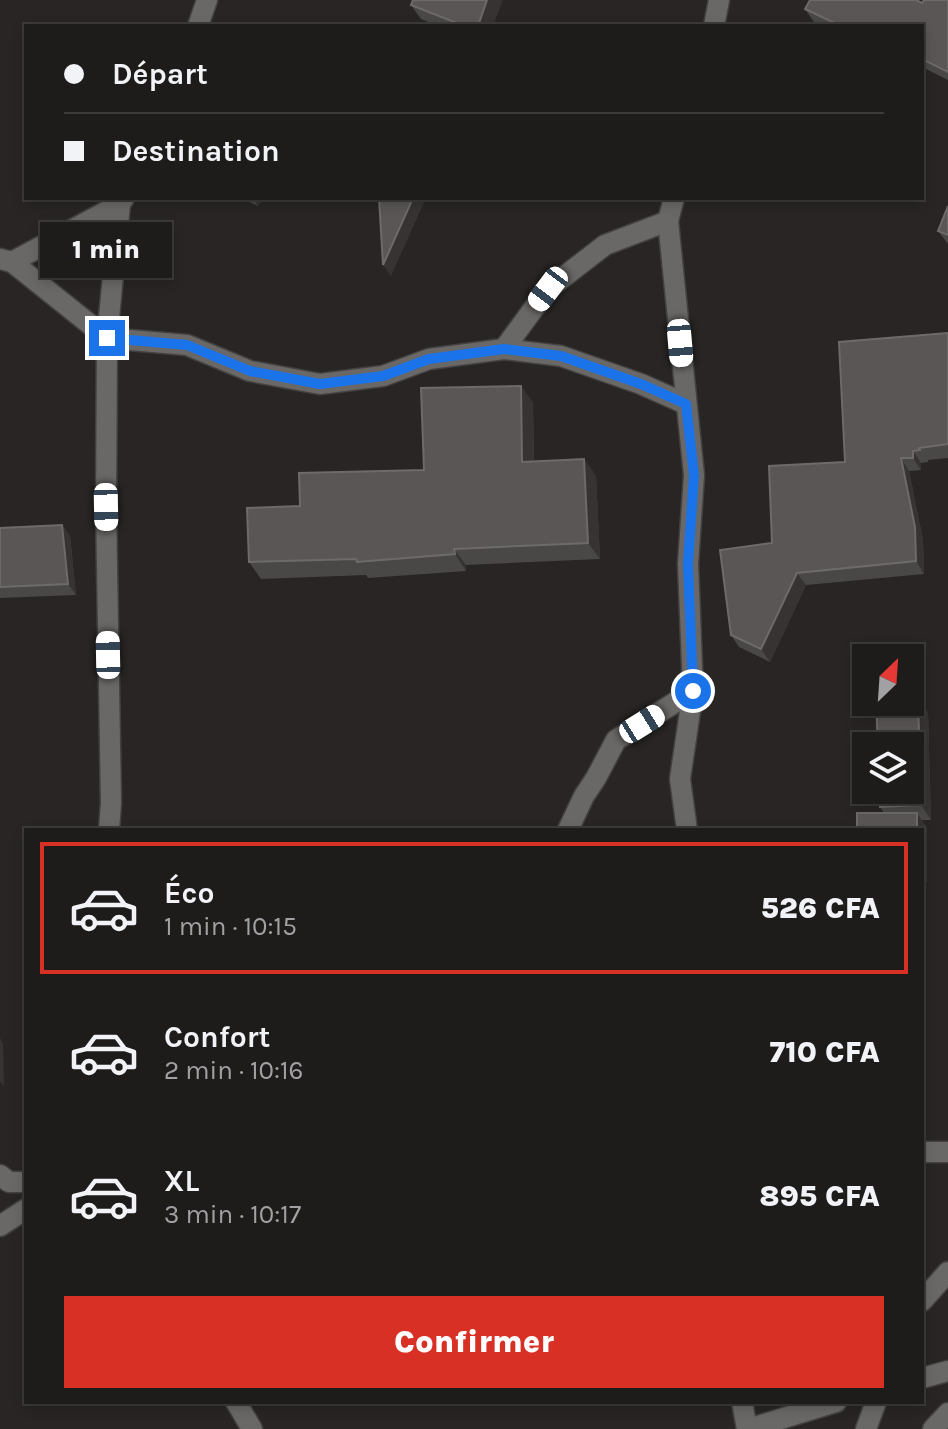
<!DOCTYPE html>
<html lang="fr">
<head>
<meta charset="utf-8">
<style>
	:root { --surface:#1e1c1b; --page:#262524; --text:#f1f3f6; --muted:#a1a1a3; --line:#3c3a3a; --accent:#d93025 }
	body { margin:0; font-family:Karla,sans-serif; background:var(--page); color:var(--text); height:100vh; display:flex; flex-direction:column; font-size:30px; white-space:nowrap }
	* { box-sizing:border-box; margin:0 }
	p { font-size:26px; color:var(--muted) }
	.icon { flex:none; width:44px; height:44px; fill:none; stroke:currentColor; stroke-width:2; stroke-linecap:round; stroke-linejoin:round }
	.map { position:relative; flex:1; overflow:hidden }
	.details { position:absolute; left:24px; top:828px; width:900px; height:576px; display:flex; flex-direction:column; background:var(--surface); border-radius:0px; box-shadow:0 4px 12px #0003,0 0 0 2px var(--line) }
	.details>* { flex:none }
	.hud { position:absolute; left:24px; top:24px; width:900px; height:176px; border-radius:0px; box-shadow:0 4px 12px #0003,0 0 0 2px var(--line); display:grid; align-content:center; height:176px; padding:0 40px; background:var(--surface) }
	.needle { width:52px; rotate:25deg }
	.fabs { position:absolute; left:852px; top:644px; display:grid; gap:16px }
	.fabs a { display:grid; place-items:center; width:72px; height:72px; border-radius:0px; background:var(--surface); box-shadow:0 4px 12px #0003,0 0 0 2px var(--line); font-size:40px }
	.end { position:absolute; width:36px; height:36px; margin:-18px; border:10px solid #1a73e8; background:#fff; box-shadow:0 0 0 4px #fff }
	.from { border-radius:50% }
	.bubble { position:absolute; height:56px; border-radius:0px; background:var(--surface); box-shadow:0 4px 12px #0003,0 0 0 2px var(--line); font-size:26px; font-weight:800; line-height:56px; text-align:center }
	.car { position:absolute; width:24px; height:48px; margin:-24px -12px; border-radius:10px; box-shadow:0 0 6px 2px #0007; background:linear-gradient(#fff 24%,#345 0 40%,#fff 0 76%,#345 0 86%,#fff 0) }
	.hud b { display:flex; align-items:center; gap:28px; height:76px; font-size:30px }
	.hud b+b { border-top:2px solid var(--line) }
	.hud i { width:20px; height:20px; background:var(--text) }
	ul { padding:14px 0 0; list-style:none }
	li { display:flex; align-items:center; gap:24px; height:132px; margin:0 16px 12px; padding:0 24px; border:4px solid transparent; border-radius:0px }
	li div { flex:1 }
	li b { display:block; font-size:30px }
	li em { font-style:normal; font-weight:800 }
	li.on { border-color:var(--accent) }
	li>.icon { width:72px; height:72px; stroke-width:1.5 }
	.button { display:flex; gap:16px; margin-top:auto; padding:16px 40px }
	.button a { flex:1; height:92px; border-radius:0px; background:var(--accent); color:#fff; font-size:32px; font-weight:800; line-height:92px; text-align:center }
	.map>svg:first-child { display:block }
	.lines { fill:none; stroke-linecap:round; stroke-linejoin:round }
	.lane-casing { stroke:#434140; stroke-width:23 }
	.street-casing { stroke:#434140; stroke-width:23 }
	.lane { stroke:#6a6866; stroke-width:20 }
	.street { stroke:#6a6866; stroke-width:20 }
	.wall { fill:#4a4846 }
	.shaded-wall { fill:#363332 }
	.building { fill:#595655; stroke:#6d6a69; stroke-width:2 }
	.route { stroke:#1a73e8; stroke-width:10 }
</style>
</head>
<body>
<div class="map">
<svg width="948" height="1429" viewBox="0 0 948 1429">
	<rect width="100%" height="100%" fill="#282524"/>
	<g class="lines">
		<defs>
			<g id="lane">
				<polyline points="12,262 107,338 187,345 250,371 320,384 383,376 429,359 504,349 561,356 641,384 686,404"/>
				<polyline points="504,349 548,289 605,245 668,221"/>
				<polyline points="568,830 584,796 596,778 616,740 693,691"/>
			</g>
			<g id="street">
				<polyline points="198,26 207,0"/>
				<polyline points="714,26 719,0"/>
				<polyline points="674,198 668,221 694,475 688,564 693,691 680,779 687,830"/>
				<polyline points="0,259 12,262 120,204 124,198"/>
				<polyline points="109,830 111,803 106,507 107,338 120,204"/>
				<polyline points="922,1152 948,1152"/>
				<polyline points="0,1175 9,1182 26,1182"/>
				<polyline points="0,1226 26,1209"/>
				<polyline points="922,1301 948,1272"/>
				<polyline points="922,1378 948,1371"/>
				<polyline points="236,1402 252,1429"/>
				<polyline points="742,1402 747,1429"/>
				<polyline points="748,1429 836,1402"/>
				<polyline points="866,1429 876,1402"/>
				<polyline points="933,1429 948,1413"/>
			</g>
		</defs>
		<!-- lane casing -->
		<use href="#lane" class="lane-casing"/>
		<!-- street casing -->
		<use href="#street" class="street-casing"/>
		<!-- lane -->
		<use href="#lane" class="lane"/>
		<!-- street -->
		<use href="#street" class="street"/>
	</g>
	<!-- wall -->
	<g class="wall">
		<polygon points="948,0 948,80 922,67 922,26 823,26 814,22 805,9 922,3"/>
		<polygon points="411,5 493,26 438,26 421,19"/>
		<polygon points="240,198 262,198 258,206"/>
		<polygon points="948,206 948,244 938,231"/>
		<polygon points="948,333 948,458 928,460 928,462 921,463 921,470 909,471 923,540 924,574 806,585 770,662 739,647 731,635 772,543 845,462"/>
		<polygon points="521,386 533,403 534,462 584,459 596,476 600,559 466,565 466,571 368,578 366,575 261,579 249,562 300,506 424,470"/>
		<polygon points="62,525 70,536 76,595 0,598 0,528"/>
		<polygon points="928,712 931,820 921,820 927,828 927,882 922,882 922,830 884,813 880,807"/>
	</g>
	<!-- shaded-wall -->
	<g class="shaded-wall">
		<polygon points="487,0 503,0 493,26 478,26"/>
		<polygon points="253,198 262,198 258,206"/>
		<polygon points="413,198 426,198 391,276 383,265"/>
		<polygon points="521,386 533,403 534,479 522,462"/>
		<polygon points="913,451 921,463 921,470 913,458"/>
		<polygon points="901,458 909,471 923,540 924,574 916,561"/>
		<polygon points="584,459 596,476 600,559 588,543"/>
		<polygon points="62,525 70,536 76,595 68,584"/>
		<polygon points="454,549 466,565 466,571 455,554"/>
		<polygon points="797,573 806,585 770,662 761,649"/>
		<polygon points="918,697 928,712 931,820 921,805"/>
		<polygon points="917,813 927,828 927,882 922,875 922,830 917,830"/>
		<polygon points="0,1038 3,1043 4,1087 0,1081"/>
	</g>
	<!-- building -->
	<g class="building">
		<polygon points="413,0 487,0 478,26 464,26 411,5"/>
		<polygon points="810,0 916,0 922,3 924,0 948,0 948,72 922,59 922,26 841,26 805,9"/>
		<polygon points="379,198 413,198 383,265"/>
		<polygon points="948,206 948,235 938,231"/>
		<polygon points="948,333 948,444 919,448 920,450 913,451 913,458 901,458 915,527 916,561 797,573 761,649 731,635 720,550 772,543 769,466 845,462 839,342"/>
		<polygon points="521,386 522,462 584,459 588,543 454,549 455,554 357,562 356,559 249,562 247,508 300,506 299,473 424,470 421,388"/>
		<polygon points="62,525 68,584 0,587 0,528"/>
		<polygon points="910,697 918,697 921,805 880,807 879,790 910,790 910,746 878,746 876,702 910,702"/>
		<rect x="857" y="813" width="60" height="17"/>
	</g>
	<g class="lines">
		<!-- route -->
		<polyline class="route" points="107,338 187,345 250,371 320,384 383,376 429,359 504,349 561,356 641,384 686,404 694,475 688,564 693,691"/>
	</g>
</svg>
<div class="fabs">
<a><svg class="needle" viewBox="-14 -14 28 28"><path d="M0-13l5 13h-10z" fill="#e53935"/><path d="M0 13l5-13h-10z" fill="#a1a1a3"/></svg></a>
<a><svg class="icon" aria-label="layers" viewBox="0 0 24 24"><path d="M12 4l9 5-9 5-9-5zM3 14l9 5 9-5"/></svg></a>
</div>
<i class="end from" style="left:693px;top:691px"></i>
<i class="end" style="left:107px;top:338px"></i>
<div class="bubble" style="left:40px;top:222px;width:132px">1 min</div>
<i class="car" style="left:548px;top:289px;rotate:217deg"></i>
<i class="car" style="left:680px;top:343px;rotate:175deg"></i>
<i class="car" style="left:106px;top:507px;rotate:179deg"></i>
<i class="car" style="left:108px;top:655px;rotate:359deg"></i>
<i class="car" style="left:642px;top:724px;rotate:58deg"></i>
<div class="hud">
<b><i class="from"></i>Départ</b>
<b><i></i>Destination</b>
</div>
<section class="details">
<ul>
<li class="on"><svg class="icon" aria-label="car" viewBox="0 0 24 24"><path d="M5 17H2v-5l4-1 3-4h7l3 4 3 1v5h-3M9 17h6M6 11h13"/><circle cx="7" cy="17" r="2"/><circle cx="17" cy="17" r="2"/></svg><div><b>Éco</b><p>1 min · 10:15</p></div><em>526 CFA</em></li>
<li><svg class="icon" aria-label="car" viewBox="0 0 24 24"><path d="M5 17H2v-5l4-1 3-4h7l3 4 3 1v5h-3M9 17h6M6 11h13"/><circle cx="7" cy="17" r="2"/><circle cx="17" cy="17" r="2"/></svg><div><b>Confort</b><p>2 min · 10:16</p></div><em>710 CFA</em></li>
<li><svg class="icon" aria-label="car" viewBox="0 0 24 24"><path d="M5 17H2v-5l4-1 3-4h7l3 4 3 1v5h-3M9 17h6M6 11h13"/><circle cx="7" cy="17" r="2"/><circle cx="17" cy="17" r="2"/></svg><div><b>XL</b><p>3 min · 10:17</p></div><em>895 CFA</em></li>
</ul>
<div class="button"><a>Confirmer</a></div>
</section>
</div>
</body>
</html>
